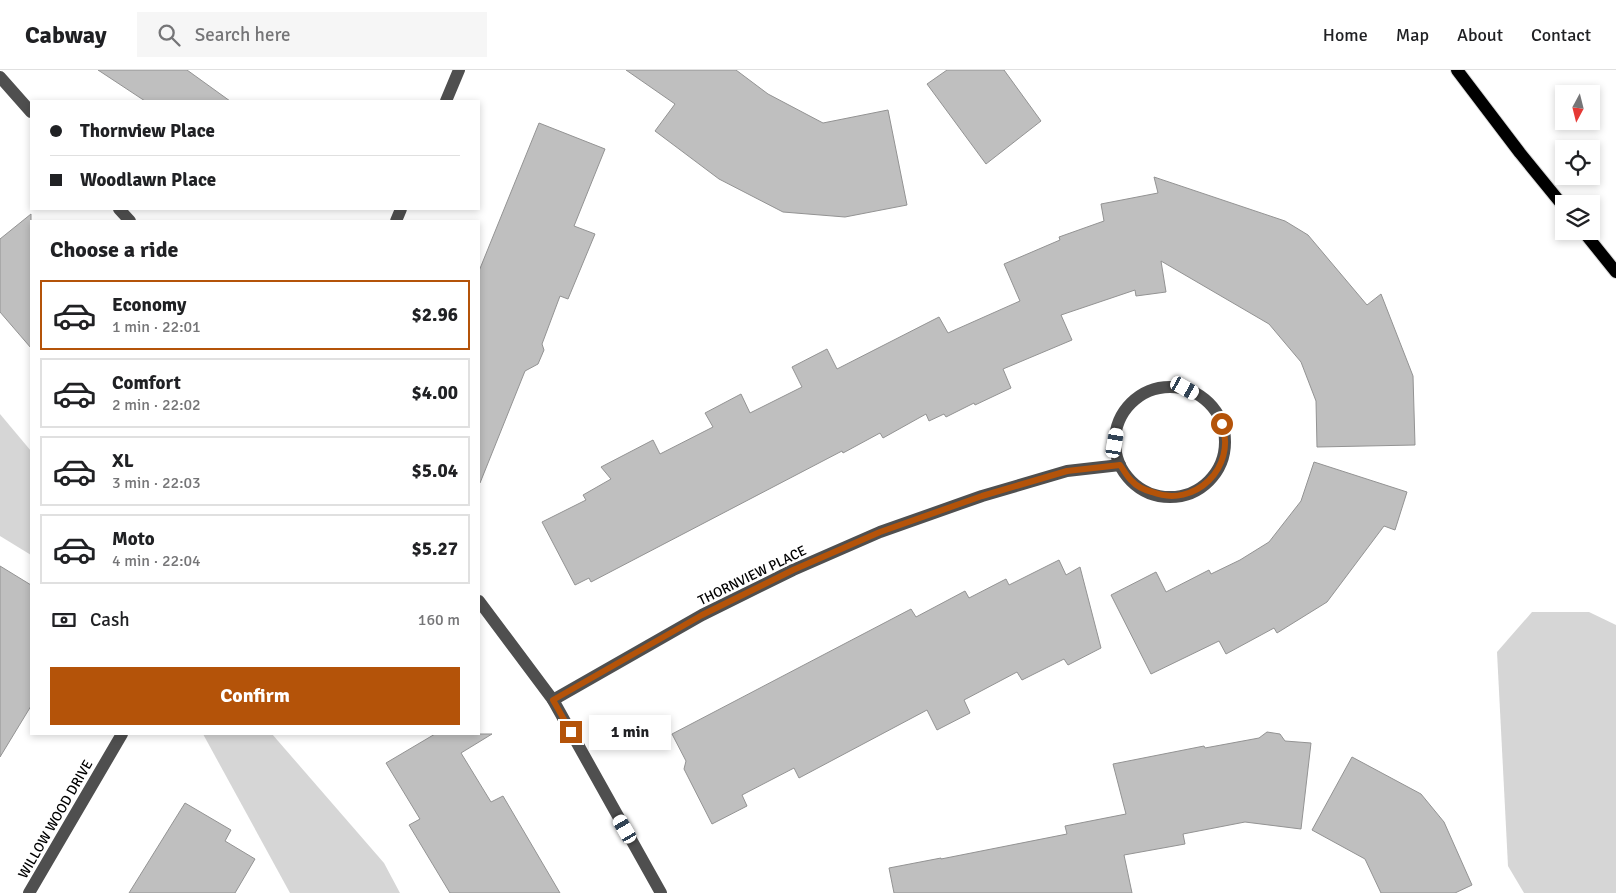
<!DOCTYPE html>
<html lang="en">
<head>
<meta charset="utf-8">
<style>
	:root { --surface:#fff; --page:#f6f6f6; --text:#202124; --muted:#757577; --line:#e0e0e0; --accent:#b45309 }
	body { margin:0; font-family:Signika,sans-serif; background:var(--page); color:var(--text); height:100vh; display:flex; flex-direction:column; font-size:19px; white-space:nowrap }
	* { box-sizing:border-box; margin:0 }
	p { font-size:16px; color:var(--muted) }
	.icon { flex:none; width:28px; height:28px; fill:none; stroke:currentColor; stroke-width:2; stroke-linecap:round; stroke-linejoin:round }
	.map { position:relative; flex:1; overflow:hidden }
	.side { position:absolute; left:30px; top:150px; width:450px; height:515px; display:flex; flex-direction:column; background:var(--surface); border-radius:0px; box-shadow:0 2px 8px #0003 }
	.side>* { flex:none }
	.hud { position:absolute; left:30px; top:30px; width:450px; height:110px; border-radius:0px; box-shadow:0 2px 8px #0003; display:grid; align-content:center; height:110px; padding:0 20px; background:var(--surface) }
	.needle { width:32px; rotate:187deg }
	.controls { position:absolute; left:1555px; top:15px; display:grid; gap:10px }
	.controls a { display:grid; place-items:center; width:45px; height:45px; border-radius:0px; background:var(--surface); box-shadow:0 2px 8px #0003; font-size:25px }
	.end { position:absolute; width:22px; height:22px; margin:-11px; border:6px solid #b45309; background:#fff; box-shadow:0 0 0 2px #fff }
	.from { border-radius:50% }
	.bubble { position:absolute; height:35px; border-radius:0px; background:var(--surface); box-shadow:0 2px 8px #0003; font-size:16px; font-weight:800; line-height:35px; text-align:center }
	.car { position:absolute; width:15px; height:30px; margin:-15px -8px; border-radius:6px; box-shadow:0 0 4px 1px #0007; background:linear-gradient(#fff 24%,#345 0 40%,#fff 0 76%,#345 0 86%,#fff 0) }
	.hud b { display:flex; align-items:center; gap:18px; height:48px; font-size:19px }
	.hud b+b { border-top:1px solid var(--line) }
	.hud i { width:12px; height:12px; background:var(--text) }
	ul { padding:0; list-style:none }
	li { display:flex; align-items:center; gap:15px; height:70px; margin:0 10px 8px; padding:0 10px; border:2px solid var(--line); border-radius:0px }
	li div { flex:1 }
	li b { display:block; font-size:19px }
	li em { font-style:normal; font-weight:800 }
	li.on { border-color:var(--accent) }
	li>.icon { width:45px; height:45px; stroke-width:1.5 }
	h2 { padding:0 20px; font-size:22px; line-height:60px }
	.pay { display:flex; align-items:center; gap:12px; height:55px; padding:0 20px; font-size:19px }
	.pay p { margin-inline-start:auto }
	.action { display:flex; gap:10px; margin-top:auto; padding:10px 20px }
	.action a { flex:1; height:58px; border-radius:0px; background:var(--accent); color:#fff; font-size:20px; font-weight:800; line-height:58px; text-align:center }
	header { display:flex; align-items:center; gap:30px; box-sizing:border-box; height:70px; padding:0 25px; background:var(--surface); border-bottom:1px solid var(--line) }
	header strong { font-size:24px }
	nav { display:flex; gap:28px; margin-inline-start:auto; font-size:18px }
	.search { width:350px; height:45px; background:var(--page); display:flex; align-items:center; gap:12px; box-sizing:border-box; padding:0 18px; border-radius:0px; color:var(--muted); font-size:19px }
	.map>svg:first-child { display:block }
	.green { fill:#d6d6d6 }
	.building { fill:#bfbfbf; stroke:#939393 }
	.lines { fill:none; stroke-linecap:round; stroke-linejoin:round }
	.major-casing { stroke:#dbdbdb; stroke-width:14 }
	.minor { stroke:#4f4f4f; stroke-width:12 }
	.major { stroke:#000; stroke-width:12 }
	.route { stroke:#b45309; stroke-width:6 }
	.labels { text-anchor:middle; stroke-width:4.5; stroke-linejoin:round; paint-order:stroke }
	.street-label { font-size:14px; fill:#000; stroke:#fff }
</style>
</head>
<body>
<header>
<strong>Cabway</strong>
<div class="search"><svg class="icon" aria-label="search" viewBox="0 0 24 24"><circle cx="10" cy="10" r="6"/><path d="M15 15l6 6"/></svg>Search here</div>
<nav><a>Home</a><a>Map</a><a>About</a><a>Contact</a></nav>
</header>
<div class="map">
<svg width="1616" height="823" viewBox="0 0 1616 823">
	<rect width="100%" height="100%" fill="#fff"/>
	<!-- green -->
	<g class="green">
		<polygon points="0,344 31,381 31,485 0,466"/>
		<polygon points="1532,542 1589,542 1616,555 1616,823 1524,823 1508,796 1497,582"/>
		<polygon points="203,664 272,664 384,793 400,823 290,823"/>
	</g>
	<!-- building -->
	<g class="building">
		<polygon points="98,0 187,0 230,31 145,31"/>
		<polygon points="626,0 736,0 768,24 823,53 888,40 907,135 845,147 783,142 719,109 655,61 675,34"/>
		<polygon points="947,0 1004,0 1041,51 986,94 927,14"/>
		<polygon points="539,53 605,79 574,156 595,164 568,229 560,226 542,274 544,280 538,294 525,301 480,413 479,412 479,201"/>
		<polygon points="1154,107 1285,151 1308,165 1367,235 1381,224 1413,306 1415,375 1317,377 1316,331 1301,292 1269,254 1161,191 1166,222 1136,226 1135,220 1061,245 1072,270 1003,299 1011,318 975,335 974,333 946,347 944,344 929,351 926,344 883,368 880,363 843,383 842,381 591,512 589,508 575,515 542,452 586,430 583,425 611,409 601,397 653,370 660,384 713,357 705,343 741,324 750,343 802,317 792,297 827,279 837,299 939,247 948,263 1020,231 1004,194 1060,170 1059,167 1104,151 1101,134 1158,123"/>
		<polygon points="31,144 31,278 0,242 0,169"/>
		<polygon points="1314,392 1407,422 1395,460 1384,456 1327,532 1277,563 1274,558 1226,584 1219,571 1151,604 1111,525 1156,502 1166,522 1209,500 1211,504 1240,490 1269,472 1301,431"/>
		<polygon points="1059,490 1066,505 1080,497 1101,578 1068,595 1064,589 1022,610 1017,602 964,630 970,643 937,660 927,640 799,708 794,698 742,725 747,736 712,754 684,699 686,691 672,664 911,539 916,547 965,521 969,528 1006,509 1009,515"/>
		<polygon points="0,496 31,515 31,636 0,687"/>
		<polygon points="1267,662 1280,664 1285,671 1311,673 1301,759 1245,752 1183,764 1185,774 1124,785 1132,823 894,823 889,798 941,788 941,789 1067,764 1065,756 1126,744 1113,694 1204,676 1205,678 1259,668"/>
		<polygon points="435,664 492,664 461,683 491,732 503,726 560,823 450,823 409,755 420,749 386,693"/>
		<polygon points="1352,687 1421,724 1444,752 1472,815 1455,823 1381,823 1365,789 1312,760"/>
		<polygon points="185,733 231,760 225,771 255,789 235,823 129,823"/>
	</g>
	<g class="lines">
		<defs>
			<g id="major">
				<polyline points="1457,0 1520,83 1564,137"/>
				<polyline points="1583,161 1616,202"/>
			</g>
		</defs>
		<!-- major casing -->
		<use href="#major" class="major-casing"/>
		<!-- minor -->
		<g class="minor">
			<polyline points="0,7 31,42"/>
			<polyline points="446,31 459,0"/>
			<polyline points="119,139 130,151"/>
			<polyline points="396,151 401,139"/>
			<circle cx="1170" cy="372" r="55"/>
			<polyline points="479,531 553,630 661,823"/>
			<polyline points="553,630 702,545 793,500 880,462 982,426 1067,401 1120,395"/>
			<polyline points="29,823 122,664"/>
		</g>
		<!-- major -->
		<use href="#major" class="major"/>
	</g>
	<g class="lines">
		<!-- route -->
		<path class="route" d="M 571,662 L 553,630 L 702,545 L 793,500 L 880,462 L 982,426 L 1067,401 L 1120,395 C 1124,400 1127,407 1132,411 C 1137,417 1145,420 1152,422 C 1195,439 1237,397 1222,354"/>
	</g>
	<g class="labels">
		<!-- street labels -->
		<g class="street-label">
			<text transform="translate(752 505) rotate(-26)" y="5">THORNVIEW PLACE</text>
			<text transform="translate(55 749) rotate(-60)" y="5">WILLOW WOOD DRIVE</text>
		</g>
	</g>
</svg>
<div class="controls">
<a><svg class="needle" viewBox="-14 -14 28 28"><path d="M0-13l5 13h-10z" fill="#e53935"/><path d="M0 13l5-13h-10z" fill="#757577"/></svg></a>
<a><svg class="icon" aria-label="locate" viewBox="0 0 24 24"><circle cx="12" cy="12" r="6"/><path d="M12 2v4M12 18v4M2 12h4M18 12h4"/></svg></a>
<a><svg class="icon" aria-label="layers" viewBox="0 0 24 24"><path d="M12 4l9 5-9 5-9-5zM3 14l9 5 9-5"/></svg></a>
</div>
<i class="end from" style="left:1222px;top:354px"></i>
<i class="end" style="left:571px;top:662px"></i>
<div class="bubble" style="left:589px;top:645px;width:82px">1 min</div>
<i class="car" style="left:1185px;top:318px;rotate:119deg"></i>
<i class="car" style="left:1115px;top:373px;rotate:10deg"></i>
<i class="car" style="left:625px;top:759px;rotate:330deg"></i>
<div class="hud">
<b><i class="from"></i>Thornview Place</b>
<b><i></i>Woodlawn Place</b>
</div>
<section class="side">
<h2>Choose a ride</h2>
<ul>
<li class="on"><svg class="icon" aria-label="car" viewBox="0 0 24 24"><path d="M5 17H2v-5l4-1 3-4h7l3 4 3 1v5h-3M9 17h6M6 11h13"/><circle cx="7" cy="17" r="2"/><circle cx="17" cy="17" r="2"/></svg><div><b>Economy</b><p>1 min · 22:01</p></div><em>$2.96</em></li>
<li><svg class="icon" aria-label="car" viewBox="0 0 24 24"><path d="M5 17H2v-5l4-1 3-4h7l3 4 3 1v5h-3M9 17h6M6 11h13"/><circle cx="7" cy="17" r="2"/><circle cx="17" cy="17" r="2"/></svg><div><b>Comfort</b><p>2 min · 22:02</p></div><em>$4.00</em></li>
<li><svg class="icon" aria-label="car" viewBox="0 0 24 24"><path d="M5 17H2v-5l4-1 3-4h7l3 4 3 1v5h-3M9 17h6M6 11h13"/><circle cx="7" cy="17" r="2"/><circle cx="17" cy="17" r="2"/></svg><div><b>XL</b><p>3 min · 22:03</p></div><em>$5.04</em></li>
<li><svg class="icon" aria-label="car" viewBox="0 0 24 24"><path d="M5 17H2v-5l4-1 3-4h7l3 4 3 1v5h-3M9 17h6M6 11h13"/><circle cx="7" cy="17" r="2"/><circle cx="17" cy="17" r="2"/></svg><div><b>Moto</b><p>4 min · 22:04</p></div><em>$5.27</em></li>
</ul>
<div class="pay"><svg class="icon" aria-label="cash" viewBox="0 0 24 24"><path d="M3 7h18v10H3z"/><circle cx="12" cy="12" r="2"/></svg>Cash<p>160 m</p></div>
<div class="action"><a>Confirm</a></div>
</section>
</div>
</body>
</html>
